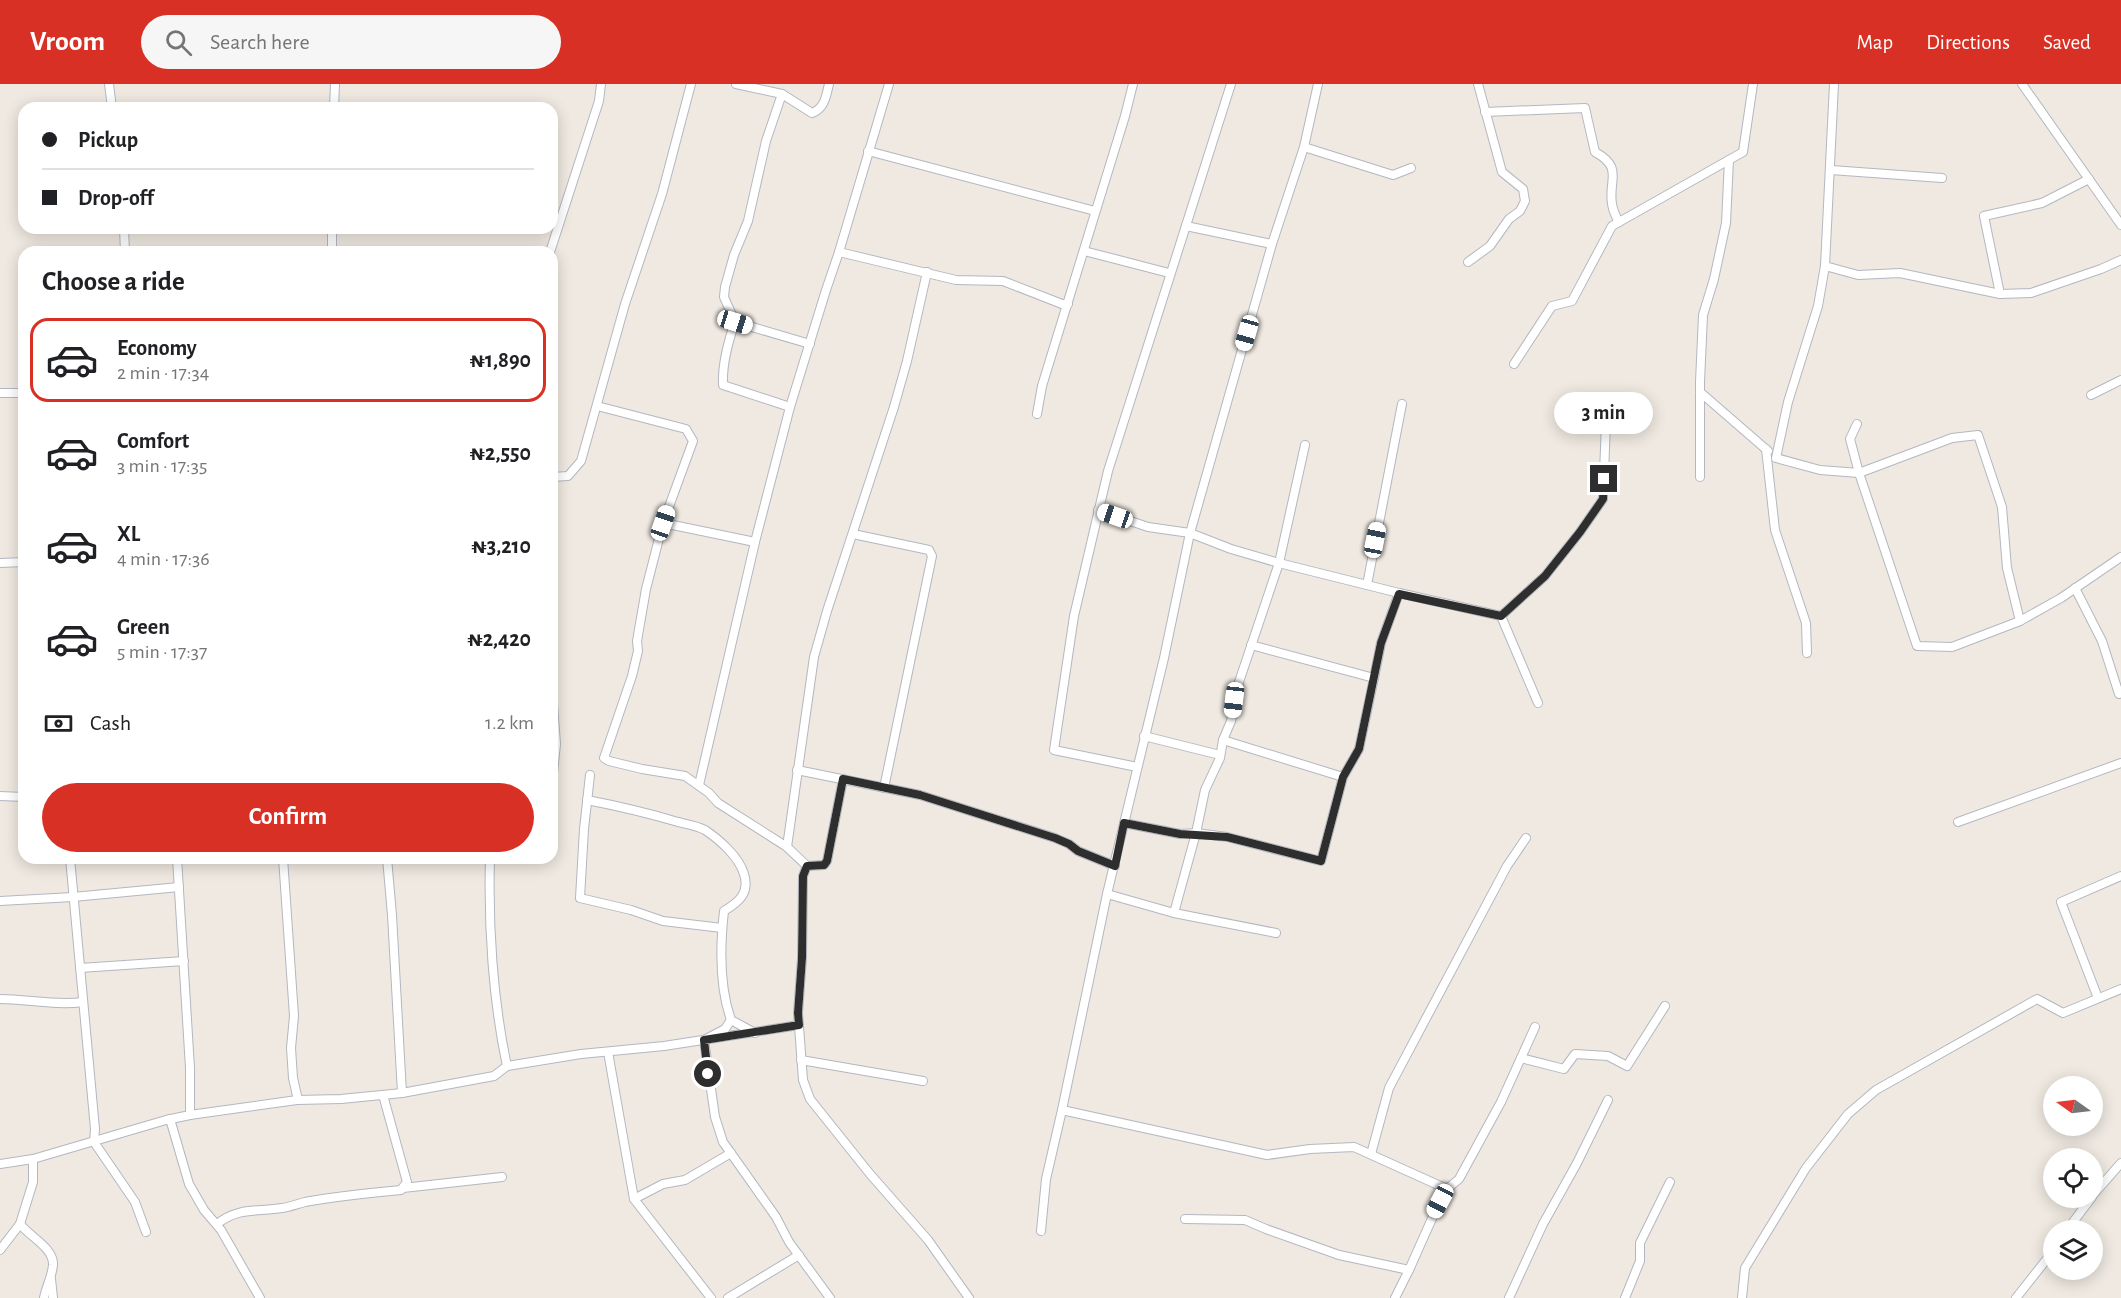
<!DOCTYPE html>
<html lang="en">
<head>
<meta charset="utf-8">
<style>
	:root { --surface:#fff; --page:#f6f6f6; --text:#202124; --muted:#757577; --line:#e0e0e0; --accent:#d93025 }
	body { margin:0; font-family:"Alegreya Sans",sans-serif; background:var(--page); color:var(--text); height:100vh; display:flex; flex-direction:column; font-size:22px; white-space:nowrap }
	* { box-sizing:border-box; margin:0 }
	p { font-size:20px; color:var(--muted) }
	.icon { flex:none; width:33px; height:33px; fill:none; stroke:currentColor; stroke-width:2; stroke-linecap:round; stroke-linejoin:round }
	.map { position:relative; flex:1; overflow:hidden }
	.details { position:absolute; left:18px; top:162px; width:540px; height:618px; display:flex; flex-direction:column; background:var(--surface); border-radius:18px; box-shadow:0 3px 15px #0003 }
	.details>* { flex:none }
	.banner { position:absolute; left:18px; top:18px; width:540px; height:132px; border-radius:18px; box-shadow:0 3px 15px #0003; display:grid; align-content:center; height:132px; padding:0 24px; background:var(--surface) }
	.needle { width:39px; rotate:284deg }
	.tools { position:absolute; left:2043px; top:992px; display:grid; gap:12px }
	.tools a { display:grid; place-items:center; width:60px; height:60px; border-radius:50%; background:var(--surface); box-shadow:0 3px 15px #0003; font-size:30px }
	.end { position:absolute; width:27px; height:27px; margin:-14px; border:8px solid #2e2e2e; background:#fff; box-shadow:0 0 0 3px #fff }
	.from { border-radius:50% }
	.bubble { position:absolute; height:42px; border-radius:21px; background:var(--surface); box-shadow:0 3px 15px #0003; font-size:20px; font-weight:600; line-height:42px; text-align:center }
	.car { position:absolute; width:18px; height:36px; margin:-18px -9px; border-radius:8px; box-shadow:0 0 4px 2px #0007; background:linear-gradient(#fff 24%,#345 0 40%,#fff 0 76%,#345 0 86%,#fff 0) }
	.banner b { display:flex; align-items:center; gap:21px; height:57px; font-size:22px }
	.banner b+b { border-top:2px solid var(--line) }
	.banner i { width:15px; height:15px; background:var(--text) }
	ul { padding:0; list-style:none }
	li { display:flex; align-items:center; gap:18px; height:84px; margin:0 12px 9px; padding:0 12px; border:3px solid transparent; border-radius:18px }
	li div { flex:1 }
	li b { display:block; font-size:22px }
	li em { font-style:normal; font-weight:600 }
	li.on { border-color:var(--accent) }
	li>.icon { width:54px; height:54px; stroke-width:1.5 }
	h2 { padding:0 24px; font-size:27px; line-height:72px }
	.pay { display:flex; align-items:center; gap:15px; height:66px; padding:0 24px; font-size:22px }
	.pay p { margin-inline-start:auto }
	.action { display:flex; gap:12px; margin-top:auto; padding:12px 24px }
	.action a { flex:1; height:69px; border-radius:36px; background:var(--accent); color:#fff; font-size:24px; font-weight:600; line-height:69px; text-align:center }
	header { display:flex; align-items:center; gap:36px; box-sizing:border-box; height:84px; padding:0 30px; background:var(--accent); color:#fff }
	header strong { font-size:28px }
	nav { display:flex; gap:33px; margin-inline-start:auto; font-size:21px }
	.search { width:420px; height:54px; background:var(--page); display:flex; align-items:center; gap:15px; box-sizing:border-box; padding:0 21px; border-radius:33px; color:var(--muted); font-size:22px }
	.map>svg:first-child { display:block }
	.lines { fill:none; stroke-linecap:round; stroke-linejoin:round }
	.street-casing { stroke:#b4b7c1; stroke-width:10 }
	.street { stroke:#fff; stroke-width:8 }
	.route { stroke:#2e2e2e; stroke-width:8 }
</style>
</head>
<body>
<header>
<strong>Vroom</strong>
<div class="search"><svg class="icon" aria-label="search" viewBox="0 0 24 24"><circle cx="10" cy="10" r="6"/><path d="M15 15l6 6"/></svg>Search here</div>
<nav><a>Map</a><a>Directions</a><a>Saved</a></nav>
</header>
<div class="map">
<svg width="2121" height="1214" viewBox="0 0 2121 1214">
	<rect width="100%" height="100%" fill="#efe9e1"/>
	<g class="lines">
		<defs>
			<g id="street">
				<polyline points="109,0 112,24"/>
				<path d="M 736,0 L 782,10 L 812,29 C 825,24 826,12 829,0"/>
				<polyline points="1834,0 1825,182 1858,191 1900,189 2000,210 2031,209 2101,185 2121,176"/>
				<polyline points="2022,0 2121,141"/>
				<path d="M 782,10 L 766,57 L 748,137 L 734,171 L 725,203 L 724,213 L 735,238 C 728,258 722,280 723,301 L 790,323"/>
				<polyline points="334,24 335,0"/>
				<path d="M 1485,28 L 1585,24 L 1595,68 C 1624,84 1608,96 1612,120 C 1613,126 1616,133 1619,138"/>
				<polyline points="1304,63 1393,91 1411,84"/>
				<polyline points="868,67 1095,127"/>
				<polyline points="1831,86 1942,94"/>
				<polyline points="1186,142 1272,160 1304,63 1318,0"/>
				<polyline points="124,144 125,168"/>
				<polyline points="1084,167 1169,189"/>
				<polyline points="332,168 332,144"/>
				<polyline points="550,168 599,17 601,0"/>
				<polyline points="839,168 956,196 1003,197 1062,220 1068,220"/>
				<polyline points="1468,178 1490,162 1509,135 1520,127 1525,117 1523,105 1502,88 1478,0"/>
				<polyline points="1825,182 1818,222 1788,318 1776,374 1820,386 1859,389 1952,354 1978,351 2002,423 2007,484 2020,537 2061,514 2121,473"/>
				<polyline points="2000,210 1984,132 2042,119 2089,95"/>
				<polyline points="735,238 810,260"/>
				<polyline points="1514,280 1552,222 1572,217 1612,142 1743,68 1753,0"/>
				<polyline points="1700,308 1768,367"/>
				<polyline points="0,309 24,309"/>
				<polyline points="2091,311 2121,296"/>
				<polyline points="597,322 686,345 693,357 663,439 646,505 637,557 638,567 632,592 604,674 609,677 642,685 685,692 709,709 718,719 787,763 807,782 824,781 827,777 843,695"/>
				<polyline points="1037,330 1042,302 1125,32 1133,0"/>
				<polyline points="1857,340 1850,355 1859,389 1917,562 1952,563 2020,537"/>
				<polyline points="1766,365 1775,446 1806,539 1807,569"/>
				<polyline points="552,393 568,392 581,377 625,220 662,110 691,0"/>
				<polyline points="1700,393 1700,298 1703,231 1714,195 1726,139 1729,76"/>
				<polyline points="1098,426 1148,443 1190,449 1231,465 1279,479 1399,509 1501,532"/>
				<polyline points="663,439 755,458"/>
				<polyline points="853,450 929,466 932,472 884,704"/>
				<polyline points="0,479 24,478"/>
				<polyline points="1367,501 1402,320"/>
				<polyline points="2075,504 2102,557 2119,610 2121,609"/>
				<polyline points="1501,532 1545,492 1580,448 1603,415 1607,313"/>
				<polyline points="1501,532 1538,619"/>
				<polyline points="1251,561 1374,594 1381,559 1399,509"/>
				<polyline points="552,606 556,660 552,699"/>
				<polyline points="1144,652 1220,671"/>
				<polyline points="1137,683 1054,666 1074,532 1108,387 1231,0"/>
				<polyline points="797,686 920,711 1055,754 1069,760 1078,767 1115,782"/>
				<polyline points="590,691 584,745 580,814 631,826 663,837 722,844"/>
				<polyline points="1343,693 1359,665 1374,594"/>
				<polyline points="699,701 755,458 790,323 826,206 839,168 889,0"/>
				<polyline points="0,712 24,713"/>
				<path d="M 587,716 C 618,722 648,729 678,738 C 687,740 698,742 705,746 C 720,756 739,773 744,790 C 750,809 739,818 724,827 C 720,862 719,902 731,936 L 755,949"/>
				<polyline points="1958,738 2121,679"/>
				<polyline points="1124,739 1180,750 1196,749 1227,753 1321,777 1343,693 1223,656"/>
				<polyline points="787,763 814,573 827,527 894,323 907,277 927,188"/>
				<polyline points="70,774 95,1045 94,1058 135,1118 146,1148"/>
				<polyline points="177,774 190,984 190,1031"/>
				<polyline points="283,774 294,932 291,964 293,994 298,1016"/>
				<polyline points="387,774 392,831 402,1009"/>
				<path d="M 490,774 C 488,841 493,917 507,982"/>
				<polyline points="807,782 803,792 802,874 798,929 803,996 810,1015 870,1090 928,1156 969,1214"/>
				<polyline points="1107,810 1174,829 1276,849"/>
				<polyline points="0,817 73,813 179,803"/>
				<polyline points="1174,829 1196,749 1205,706 1220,674 1223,656 1231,637 1239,598 1279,479 1305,361"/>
				<polyline points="80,884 184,877"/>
				<polyline points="2098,914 2061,818 2121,792"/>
				<path d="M 0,915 C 27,915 56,922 83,918"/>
				<polyline points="731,936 725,945 704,956 715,1033 723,1058 776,1133 789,1158 830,1214"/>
				<polyline points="608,968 634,1115 711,1214"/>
				<polyline points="1521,974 1564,985 1575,970 1608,972 1627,982 1665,922"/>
				<polyline points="801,976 923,997"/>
				<polyline points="1062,1026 1107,810 1164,574 1190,449 1272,160"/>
				<polyline points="170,1035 189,1100 204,1126 221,1146 260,1214"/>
				<polyline points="1371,1070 1389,1004 1507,782 1526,754"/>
				<polyline points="0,1080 33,1075 166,1036 190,1031 297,1016 341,1015 402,1009 494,992 507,982 581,970 664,962 799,941"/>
				<polyline points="403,1104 502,1093"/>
				<polyline points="1447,1105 1459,1095 1501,1018 1535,943"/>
				<polyline points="2092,1112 2121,1079"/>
				<polyline points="634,1115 663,1100 685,1096 731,1069"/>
				<polyline points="1185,1135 1245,1136 1266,1145 1339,1171 1409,1186 1395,1214"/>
				<path d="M 20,1140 C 30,1153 54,1164 53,1181 C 52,1193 46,1203 44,1214"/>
				<path d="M 217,1140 C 238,1123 257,1128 282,1124 C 290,1123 297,1120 305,1118 C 337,1112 369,1109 401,1106 L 407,1098 L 383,1011"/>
				<polyline points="2067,1146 2092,1113"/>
				<polyline points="1041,1147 1046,1095 1062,1026 1267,1071 1310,1065 1354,1063 1447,1105 1434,1130 1409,1186"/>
				<polyline points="0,1166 20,1140 33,1098 33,1075"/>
				<polyline points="51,1195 53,1214"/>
				<polyline points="728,1214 799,1171"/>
				<polyline points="1509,1214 1543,1140 1577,1079 1608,1016"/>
				<polyline points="1625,1214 1640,1177 1640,1159 1670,1098"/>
				<polyline points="1742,1214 1745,1184 1806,1084 1848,1030 1876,1006 2037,915 2063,929 2121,905"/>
				<polyline points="2016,1214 2054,1166"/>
			</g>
		</defs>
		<!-- street casing -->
		<use href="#street" class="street-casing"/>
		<!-- street -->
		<use href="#street" class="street"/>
	</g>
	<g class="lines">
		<!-- route -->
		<polyline class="route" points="708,990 704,956 799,941 798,929 802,874 803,792 807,782 824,781 827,777 843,695 920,711 1055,754 1069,760 1078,767 1115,782 1124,739 1180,750 1227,753 1321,777 1343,693 1359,665 1381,559 1399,510 1501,532 1545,492 1580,448 1603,415 1604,395"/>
	</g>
</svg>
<div class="tools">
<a><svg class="needle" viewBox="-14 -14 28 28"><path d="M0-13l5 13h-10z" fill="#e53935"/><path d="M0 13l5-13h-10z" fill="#757577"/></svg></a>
<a><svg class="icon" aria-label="locate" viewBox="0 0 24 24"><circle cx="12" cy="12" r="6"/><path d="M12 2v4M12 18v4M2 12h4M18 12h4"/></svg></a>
<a><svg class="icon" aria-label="layers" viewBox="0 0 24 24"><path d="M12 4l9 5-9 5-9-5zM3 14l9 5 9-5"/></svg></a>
</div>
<i class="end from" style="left:708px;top:990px"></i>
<i class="end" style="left:1604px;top:395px"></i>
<div class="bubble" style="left:1554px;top:308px;width:99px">3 min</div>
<i class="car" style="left:735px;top:238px;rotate:107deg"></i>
<i class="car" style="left:1247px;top:249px;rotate:196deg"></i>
<i class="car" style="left:1115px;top:432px;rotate:289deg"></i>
<i class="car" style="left:663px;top:439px;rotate:19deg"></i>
<i class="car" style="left:1375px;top:456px;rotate:11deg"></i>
<i class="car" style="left:1234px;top:616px;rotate:187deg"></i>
<i class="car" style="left:1440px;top:1117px;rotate:208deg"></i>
<div class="banner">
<b><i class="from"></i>Pickup</b>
<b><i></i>Drop-off</b>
</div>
<section class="details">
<h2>Choose a ride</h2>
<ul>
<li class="on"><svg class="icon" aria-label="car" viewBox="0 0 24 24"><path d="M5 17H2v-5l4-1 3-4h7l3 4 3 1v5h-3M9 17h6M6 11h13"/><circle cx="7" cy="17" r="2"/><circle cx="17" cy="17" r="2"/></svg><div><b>Economy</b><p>2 min · 17:34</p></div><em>₦1,890</em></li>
<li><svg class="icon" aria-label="car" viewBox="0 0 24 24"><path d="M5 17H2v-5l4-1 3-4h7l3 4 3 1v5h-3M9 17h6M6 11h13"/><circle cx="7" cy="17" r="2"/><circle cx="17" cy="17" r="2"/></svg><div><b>Comfort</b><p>3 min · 17:35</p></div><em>₦2,550</em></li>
<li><svg class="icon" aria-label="car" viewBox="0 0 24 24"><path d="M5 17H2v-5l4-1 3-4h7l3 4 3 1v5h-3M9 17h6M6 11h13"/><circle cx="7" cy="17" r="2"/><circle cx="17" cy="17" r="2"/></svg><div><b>XL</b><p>4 min · 17:36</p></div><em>₦3,210</em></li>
<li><svg class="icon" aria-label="car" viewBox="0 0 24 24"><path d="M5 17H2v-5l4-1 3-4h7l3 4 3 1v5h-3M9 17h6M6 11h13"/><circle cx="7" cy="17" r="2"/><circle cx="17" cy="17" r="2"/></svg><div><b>Green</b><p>5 min · 17:37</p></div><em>₦2,420</em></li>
</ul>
<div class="pay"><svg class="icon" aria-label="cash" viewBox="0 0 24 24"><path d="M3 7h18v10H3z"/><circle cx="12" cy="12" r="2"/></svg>Cash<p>1.2 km</p></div>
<div class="action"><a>Confirm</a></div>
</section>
</div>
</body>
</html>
